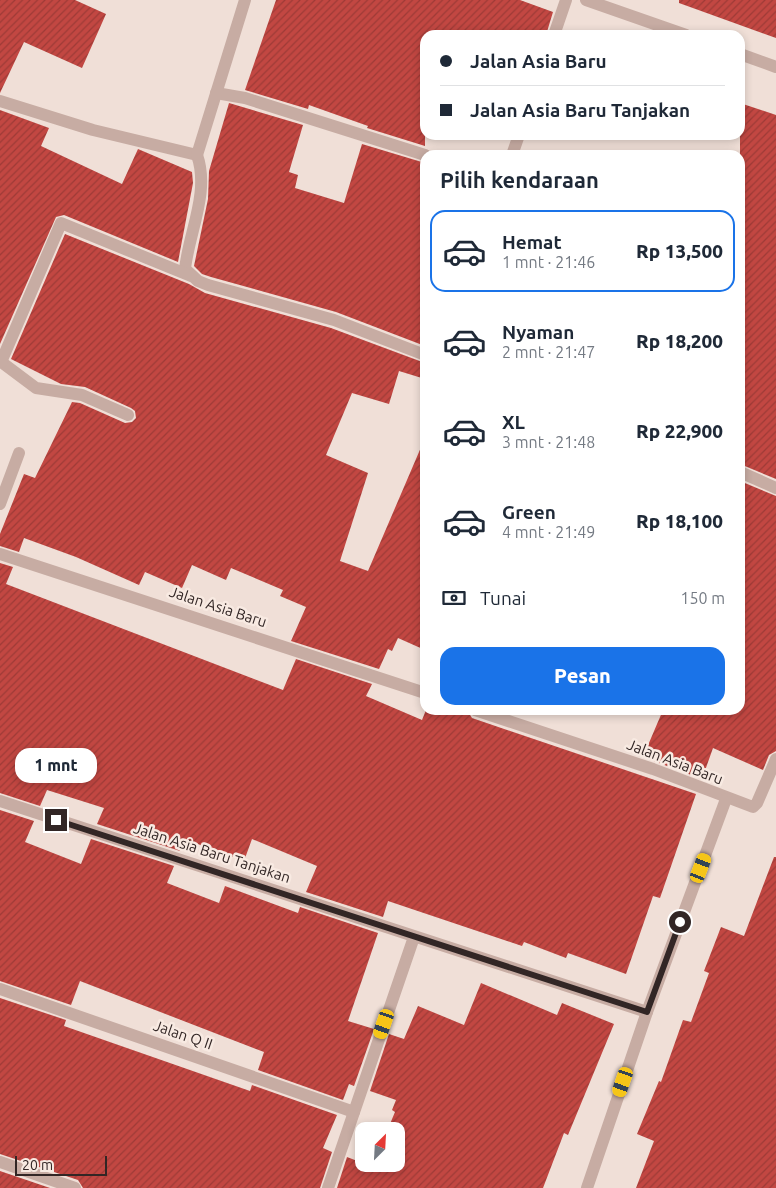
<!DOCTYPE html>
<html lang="id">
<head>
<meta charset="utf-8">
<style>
	:root { --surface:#fff; --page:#f6f6f7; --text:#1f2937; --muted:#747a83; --line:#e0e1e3; --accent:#1a73e8 }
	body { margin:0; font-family:Ubuntu,sans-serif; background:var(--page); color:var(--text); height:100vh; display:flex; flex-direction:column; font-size:19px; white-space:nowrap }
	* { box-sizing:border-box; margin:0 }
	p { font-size:16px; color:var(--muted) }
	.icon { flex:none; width:28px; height:28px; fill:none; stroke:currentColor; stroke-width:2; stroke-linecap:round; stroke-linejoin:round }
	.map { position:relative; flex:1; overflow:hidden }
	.details { position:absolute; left:420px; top:150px; width:325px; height:565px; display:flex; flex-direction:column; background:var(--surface); border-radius:15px; box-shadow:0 2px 8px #0003 }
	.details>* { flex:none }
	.guide { position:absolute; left:420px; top:30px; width:325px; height:110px; border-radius:15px; box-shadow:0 2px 8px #0003; display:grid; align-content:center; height:110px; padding:0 20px; background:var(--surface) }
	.needle { width:32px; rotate:24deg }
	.fabs { position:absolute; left:355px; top:1122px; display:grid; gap:10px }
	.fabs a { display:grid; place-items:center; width:50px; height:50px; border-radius:10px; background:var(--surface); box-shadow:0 2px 8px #0003; font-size:25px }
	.scale { position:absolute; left:15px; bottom:12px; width:92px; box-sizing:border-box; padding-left:5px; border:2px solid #322625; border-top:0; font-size:14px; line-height:18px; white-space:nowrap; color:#322625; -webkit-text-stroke:4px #f8eae2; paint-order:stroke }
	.end { position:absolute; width:22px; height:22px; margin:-11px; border:6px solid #322625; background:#fff; box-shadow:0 0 0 2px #fff }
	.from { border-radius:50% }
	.bubble { position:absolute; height:35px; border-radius:15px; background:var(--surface); box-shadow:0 2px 8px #0003; font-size:16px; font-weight:800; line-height:35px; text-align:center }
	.car { position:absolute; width:15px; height:30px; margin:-15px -8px; border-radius:6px; box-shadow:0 0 4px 1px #0007; background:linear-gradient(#f5c518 24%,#345 0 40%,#f5c518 0 76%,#345 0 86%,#f5c518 0) }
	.guide b { display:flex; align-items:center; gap:18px; height:48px; font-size:19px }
	.guide b+b { border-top:1px solid var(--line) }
	.guide i { width:12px; height:12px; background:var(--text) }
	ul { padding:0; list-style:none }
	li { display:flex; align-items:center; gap:15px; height:82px; margin:0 10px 8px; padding:0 10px; border:2px solid transparent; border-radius:15px }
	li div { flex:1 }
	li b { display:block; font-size:19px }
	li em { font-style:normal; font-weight:800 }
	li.on { border-color:var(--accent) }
	li>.icon { width:45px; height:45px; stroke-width:1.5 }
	h2 { padding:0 20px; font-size:22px; line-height:60px }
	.pay { display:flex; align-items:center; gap:12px; height:55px; padding:0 20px; font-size:19px }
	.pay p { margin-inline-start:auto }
	.button { display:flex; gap:10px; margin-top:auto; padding:10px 20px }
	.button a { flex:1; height:58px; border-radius:15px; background:var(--accent); color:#fff; font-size:20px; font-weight:800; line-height:58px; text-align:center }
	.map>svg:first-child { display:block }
	.building { fill:url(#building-hatch) }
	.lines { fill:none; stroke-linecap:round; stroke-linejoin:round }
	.street { stroke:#c7aca3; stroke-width:12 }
	.route { stroke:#322625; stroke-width:6 }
	.labels { text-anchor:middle; stroke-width:5; stroke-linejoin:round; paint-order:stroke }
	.street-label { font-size:15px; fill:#322625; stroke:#f8eae2 }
</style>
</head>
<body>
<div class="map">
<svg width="776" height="1188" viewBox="0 0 776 1188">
	<defs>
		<pattern id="building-hatch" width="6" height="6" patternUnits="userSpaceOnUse" patternTransform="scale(1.25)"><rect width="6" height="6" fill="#c24742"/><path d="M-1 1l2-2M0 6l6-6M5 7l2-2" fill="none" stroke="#9e3b37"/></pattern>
	</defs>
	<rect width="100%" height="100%" fill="#f0dfd7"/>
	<!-- building -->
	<g class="building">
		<polygon points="0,0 75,0 106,14 82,68 24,42 0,93"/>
		<polygon points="276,0 520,0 553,12 546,35 425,35 425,146 367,128 368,126 309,105 308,109 245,90"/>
		<polygon points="679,0 776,0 776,38 679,3"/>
		<polygon points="229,103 303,125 289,172 298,175 295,188 344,203 362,144 425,163 425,346 336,312 211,277 202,274 194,266 208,199 209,171"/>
		<polygon points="740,103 776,115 776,479 740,464"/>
		<polygon points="0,110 49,128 41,146 122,184 138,149 192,172 193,183 178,262 64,215 56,217 0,344"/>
		<polygon points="65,234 189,284 205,293 331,328 425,363 425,379 399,371 389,404 352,393 326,455 368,473 340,561 368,571 425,438 425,650 398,638 392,651 388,649 379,669 291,641 306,607 280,596 283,590 231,568 226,580 192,565 182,588 145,572 139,585 76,557 24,538 19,552 0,546 0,534 24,474 35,478 72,402 80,403 125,423 132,422 136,418 135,411 131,408 85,387 61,384 11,359"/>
		<polygon points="740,481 776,496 776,751 769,755 763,770 713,748 702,779 643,757 663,710 740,710"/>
		<polygon points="0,563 13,567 6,584 283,690 296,659 372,684 366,696 422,720 426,710 467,710 472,718 696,794 660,898 653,896 626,974 568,953 566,958 524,942 522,946 388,901 383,917 306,892 317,866 252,839 244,861 184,839 180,851 97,824 104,808 47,790 40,806 0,793"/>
		<polygon points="0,810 34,821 25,842 81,864 91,839 174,866 167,883 219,903 225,886 298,913 300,907 378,933 348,1021 374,1029 354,1086 349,1084 343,1100 258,1070 264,1052 80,981 71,1005 0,981"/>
		<polygon points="774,857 776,857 776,1188 636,1188 654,1141 637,1134 659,1081 661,1082 683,1020 691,1022 709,973 704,971 721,927 744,936"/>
		<polygon points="481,983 557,1015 562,1003 614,1024 568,1135 564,1133 543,1188 337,1188 347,1157 373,1167 374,1164 396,1164 396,1131 387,1131 395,1112 392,1110 396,1100 370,1091 389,1034 404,1039 418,1006 464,1025"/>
		<polygon points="0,998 66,1020 64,1026 250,1091 252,1085 337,1115 323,1148 332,1152 320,1188 83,1188 78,1180 0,1154"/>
		<polygon points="0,1171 50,1188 0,1188"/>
	</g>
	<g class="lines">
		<!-- street -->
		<g class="street">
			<polyline points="586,0 686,35"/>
			<polyline points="554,35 566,0"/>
			<polyline points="740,54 776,67"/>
			<polyline points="216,93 245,98 425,155"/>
			<polyline points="0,101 93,130 197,155"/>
			<path d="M 197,155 C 210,192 189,232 185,269 L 198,281 L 208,285 L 334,320 L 425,355"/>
			<polyline points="197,155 245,0"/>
			<polyline points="512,155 519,135"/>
			<polyline points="0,361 36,388 82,395 128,415"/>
			<polyline points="1,362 61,223 191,276"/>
			<polyline points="740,472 776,488"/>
			<polyline points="0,504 19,453"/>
			<polyline points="0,554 425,693"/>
			<polyline points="475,710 653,769 753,807 757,803 776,759"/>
			<polyline points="0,801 647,1012"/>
			<polyline points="0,989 354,1112"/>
			<polyline points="0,1162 75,1188"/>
			<polyline points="328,1188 414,937"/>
			<polyline points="587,1188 647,1012 726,799"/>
		</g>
	</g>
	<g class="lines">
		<!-- route -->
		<polyline class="route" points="56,820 647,1012 680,922"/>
	</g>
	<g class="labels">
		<!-- street labels -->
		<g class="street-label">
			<text transform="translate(218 607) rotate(18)" y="5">Jalan Asia Baru</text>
			<text transform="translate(675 762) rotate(21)" y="5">Jalan Asia Baru</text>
			<text transform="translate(212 853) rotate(18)" y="5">Jalan Asia Baru Tanjakan</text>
			<text transform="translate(183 1035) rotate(19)" y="5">Jalan Q II</text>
		</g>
	</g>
</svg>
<div class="fabs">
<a><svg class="needle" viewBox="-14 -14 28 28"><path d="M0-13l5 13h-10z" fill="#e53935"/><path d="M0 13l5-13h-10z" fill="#747a83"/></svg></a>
</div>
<div class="scale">20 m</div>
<i class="end from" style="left:680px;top:922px"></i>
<i class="end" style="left:56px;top:820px"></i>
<div class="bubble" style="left:15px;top:748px;width:82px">1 mnt</div>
<i class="car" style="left:701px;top:868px;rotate:21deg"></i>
<i class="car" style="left:384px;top:1024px;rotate:199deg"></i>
<i class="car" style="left:623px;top:1082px;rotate:199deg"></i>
<div class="guide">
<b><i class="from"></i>Jalan Asia Baru</b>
<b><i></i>Jalan Asia Baru Tanjakan</b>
</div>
<section class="details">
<h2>Pilih kendaraan</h2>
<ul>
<li class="on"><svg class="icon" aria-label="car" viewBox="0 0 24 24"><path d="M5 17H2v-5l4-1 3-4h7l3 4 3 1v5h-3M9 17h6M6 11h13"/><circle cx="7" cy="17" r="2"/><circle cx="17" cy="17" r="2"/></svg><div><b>Hemat</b><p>1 mnt · 21:46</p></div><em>Rp 13,500</em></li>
<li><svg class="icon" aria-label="car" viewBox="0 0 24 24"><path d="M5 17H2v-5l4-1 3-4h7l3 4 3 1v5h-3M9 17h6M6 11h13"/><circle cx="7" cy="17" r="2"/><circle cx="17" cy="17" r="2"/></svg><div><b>Nyaman</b><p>2 mnt · 21:47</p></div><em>Rp 18,200</em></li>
<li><svg class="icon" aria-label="car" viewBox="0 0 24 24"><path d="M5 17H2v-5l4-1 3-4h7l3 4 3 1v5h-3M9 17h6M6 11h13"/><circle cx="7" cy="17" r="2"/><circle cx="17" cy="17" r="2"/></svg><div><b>XL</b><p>3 mnt · 21:48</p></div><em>Rp 22,900</em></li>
<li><svg class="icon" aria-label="car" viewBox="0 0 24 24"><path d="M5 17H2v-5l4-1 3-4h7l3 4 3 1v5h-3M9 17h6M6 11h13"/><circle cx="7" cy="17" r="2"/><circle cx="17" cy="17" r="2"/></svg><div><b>Green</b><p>4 mnt · 21:49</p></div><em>Rp 18,100</em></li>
</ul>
<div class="pay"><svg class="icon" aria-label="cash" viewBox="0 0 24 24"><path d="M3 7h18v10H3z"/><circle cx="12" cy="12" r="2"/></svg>Tunai<p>150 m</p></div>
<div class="button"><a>Pesan</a></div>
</section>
</div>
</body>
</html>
